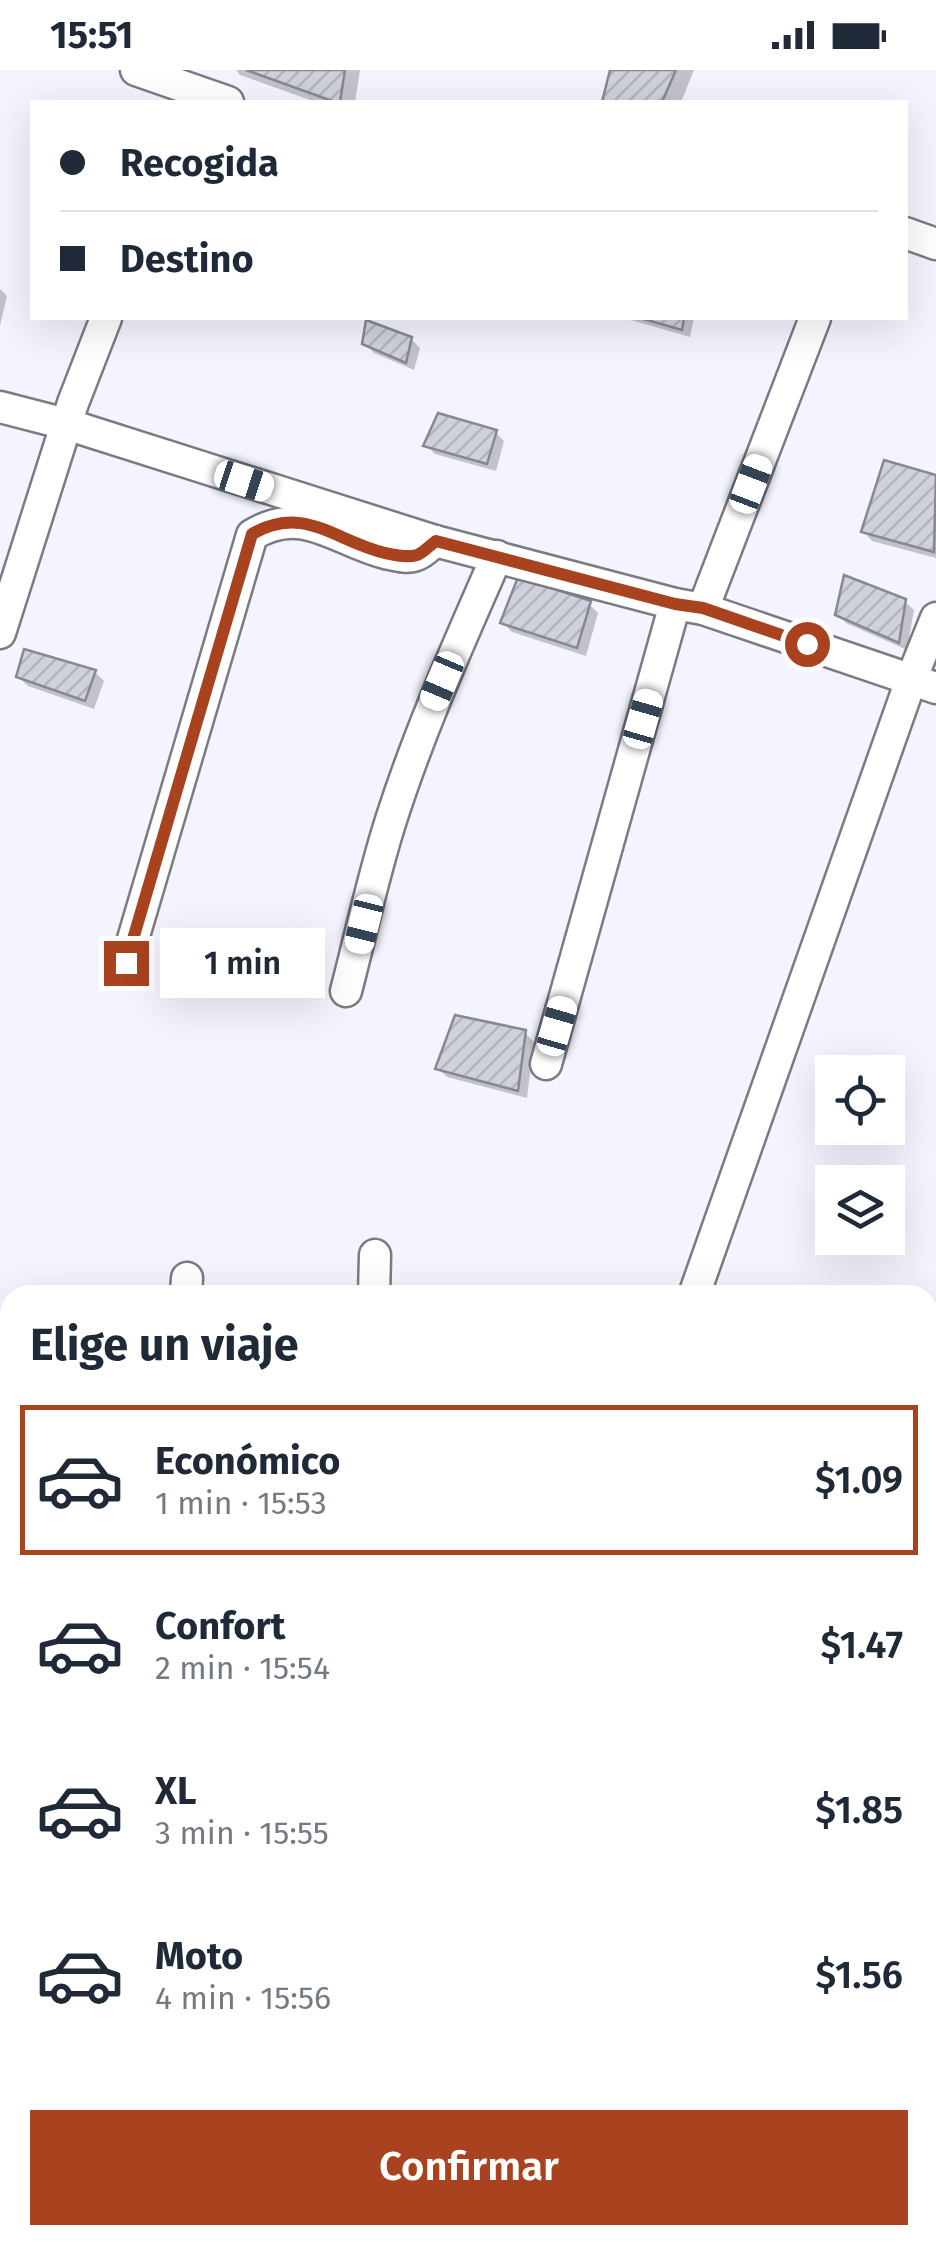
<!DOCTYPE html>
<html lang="es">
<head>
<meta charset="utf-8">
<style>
	:root { --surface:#fff; --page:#f2f2f3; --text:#1f2937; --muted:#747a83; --line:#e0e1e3; --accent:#a9421e }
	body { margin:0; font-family:"Fira Sans",sans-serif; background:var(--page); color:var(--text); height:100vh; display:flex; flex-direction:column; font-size:38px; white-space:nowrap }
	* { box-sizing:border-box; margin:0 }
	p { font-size:32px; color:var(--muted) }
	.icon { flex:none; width:55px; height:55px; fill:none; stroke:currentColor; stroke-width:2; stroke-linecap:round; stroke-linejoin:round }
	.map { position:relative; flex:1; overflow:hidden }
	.details { position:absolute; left:0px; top:1215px; width:938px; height:960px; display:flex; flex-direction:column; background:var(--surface); border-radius:30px 30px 0 0; box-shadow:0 10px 40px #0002 }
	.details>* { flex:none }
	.banner { position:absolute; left:30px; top:30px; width:878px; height:220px; border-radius:0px; box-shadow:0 10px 40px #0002; display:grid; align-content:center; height:220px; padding:0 30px; background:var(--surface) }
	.buttons { position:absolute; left:815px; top:985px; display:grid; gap:20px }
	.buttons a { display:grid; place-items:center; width:90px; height:90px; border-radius:0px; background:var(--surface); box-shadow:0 10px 40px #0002; font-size:50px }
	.end { position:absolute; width:45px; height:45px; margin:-22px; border:12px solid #a9421e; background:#fff; box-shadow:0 0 0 5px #fff }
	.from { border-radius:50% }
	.bubble { position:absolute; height:70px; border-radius:0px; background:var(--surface); box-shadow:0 10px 40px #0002; font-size:32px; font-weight:600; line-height:70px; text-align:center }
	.car { position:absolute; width:30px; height:60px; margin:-30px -15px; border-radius:12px; box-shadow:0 0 8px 2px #0007; background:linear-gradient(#fff 24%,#345 0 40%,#fff 0 76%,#345 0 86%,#fff 0) }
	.banner b { display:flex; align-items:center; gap:35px; height:95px; font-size:38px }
	.banner b+b { border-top:2px solid var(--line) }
	.banner i { width:25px; height:25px; background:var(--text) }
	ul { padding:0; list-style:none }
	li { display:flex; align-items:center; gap:30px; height:150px; margin:0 20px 15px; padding:0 10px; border:5px solid transparent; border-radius:0px }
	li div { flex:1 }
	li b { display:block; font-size:38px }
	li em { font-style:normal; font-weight:600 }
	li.on { border-color:var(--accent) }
	li>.icon { width:90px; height:90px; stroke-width:1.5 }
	h2 { padding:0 30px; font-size:45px; line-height:120px }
	.primary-button { display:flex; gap:20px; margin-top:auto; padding:20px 30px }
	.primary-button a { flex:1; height:115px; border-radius:0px; background:var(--accent); color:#fff; font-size:40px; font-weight:600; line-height:115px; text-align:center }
	.status { display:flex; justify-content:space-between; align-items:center; height:70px; padding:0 50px; background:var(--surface); direction:ltr }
	.status svg { height:28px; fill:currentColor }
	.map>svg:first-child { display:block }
	.shadow { fill:#0003 }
	.building { fill:url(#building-hatch); stroke:#878891; stroke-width:2.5 }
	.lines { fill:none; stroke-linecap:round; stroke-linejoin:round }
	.service-casing { stroke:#7a7b84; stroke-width:20 }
	.minor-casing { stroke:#7a7b84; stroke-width:35 }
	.primary-casing { stroke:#7a7b84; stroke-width:52 }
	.service { stroke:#fff; stroke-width:15 }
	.minor { stroke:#fff; stroke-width:30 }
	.primary { stroke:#fff; stroke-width:48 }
	.route { stroke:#a9421e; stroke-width:12 }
</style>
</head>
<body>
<div class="status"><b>15:51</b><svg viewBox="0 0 49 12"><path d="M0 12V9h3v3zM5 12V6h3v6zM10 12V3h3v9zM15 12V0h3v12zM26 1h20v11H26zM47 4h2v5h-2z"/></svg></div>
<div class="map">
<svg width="936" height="2175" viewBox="0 0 936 2175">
	<defs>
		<pattern id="building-hatch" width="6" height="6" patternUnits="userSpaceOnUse" patternTransform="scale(2.5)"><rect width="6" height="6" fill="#d0d2db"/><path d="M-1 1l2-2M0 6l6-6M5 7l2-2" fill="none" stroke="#b3b5bd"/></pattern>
	</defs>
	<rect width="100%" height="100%" fill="#f3f4fd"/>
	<!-- shadow -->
	<g class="shadow">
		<polygon points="236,0 360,0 355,32 316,32 240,5"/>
		<polygon points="613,0 694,0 681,32 605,32"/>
		<polygon points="0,219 7,226 0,256"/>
		<polygon points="624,248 694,248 690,267"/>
		<polygon points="411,269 420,278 414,300 374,283 365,274"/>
		<polygon points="495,362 504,371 496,401 435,384 426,375"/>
		<polygon points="885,393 936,408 936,488 872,471 864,462"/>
		<polygon points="904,531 914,540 907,580 846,553 837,544"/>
		<polygon points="589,534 598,543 586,586 512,562 503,553"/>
		<polygon points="95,602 104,611 94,639 28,616 19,607"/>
		<polygon points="525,963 534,972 527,1028 447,1007 438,998"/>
		<rect x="0" y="1316" width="10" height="49"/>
		<polygon points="0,1387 10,1388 10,1605 0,1605"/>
		<polygon points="0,1954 10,1963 10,1977 0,1990"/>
		<polygon points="10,2133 10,2165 44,2165 55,2175 0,2175 0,2156"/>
		<polygon points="183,2165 279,2165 269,2175 194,2175"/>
	</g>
	<!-- building -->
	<g class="building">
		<polygon points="246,0 345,0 340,32 335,32"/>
		<polygon points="610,0 676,0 662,32 602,32"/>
		<polygon points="640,248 684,248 682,260"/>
		<polygon points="366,250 412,267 406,293 362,274"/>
		<polygon points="438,343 497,360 487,394 423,376"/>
		<polygon points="884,390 936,405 934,482 861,462"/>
		<polygon points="844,505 906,529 899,573 835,545"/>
		<polygon points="518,507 591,531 577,578 500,553"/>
		<polygon points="24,579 96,600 85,631 16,607"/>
		<polygon points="455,945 526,960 518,1021 435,999"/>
		<polygon points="0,1313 10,1313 9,1357 0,1357"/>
		<rect x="0" y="1385" width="10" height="101"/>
		<polygon points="0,1516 10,1517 10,1594 0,1593"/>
		<polygon points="10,2127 10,2165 48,2165 43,2175 0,2175 0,2150"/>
		<polygon points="180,2165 253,2165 244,2175 191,2175"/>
	</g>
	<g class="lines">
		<defs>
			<g id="service">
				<polyline points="0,1741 10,1740"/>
				<polyline points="928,1785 936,1787"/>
			</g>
			<g id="minor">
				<polyline points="136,0 228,32"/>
				<polyline points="905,163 936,174"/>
				<polyline points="0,337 66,354 435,471 675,534 703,539 936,618"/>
				<polyline points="703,539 815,248"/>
				<polyline points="0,563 73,333 106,248"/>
				<path d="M 126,893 L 252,465 C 303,434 335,470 385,483 C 395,485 407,489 416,485 C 423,483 430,475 435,471"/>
				<path d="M 346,921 C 361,864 373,806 391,750 C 420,659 459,573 497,486"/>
				<polyline points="546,994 675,534"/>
				<polyline points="186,1225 187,1208"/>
				<polyline points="374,1225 375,1185"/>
				<polyline points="694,1225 911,610 936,548"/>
				<polyline points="0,1625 10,1627"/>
			</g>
			<g id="primary">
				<polyline points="0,1790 10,1797"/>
				<polyline points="454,2165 460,2175"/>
			</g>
		</defs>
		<!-- service casing -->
		<use href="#service" class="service-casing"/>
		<!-- minor casing -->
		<use href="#minor" class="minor-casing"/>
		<!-- primary casing -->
		<use href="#primary" class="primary-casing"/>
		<!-- service -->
		<use href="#service" class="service"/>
		<!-- minor -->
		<use href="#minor" class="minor"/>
		<!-- primary -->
		<use href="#primary" class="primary"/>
	</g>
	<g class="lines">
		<!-- route -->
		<path class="route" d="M 126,893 L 252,464 C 304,434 335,471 385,483 C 395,485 407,488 417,485 C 423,483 430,475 436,471 L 675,534 L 703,538 L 807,574"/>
	</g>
</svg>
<div class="buttons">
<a><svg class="icon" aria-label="locate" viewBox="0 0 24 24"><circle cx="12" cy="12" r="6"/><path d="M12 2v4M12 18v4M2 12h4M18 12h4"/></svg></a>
<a><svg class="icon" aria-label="layers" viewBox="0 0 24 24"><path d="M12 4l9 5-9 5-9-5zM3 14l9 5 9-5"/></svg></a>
</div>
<i class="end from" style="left:807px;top:574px"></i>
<i class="end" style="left:126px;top:893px"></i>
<div class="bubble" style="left:160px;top:858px;width:165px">1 min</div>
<i class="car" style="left:244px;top:411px;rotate:108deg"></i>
<i class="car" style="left:751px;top:414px;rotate:21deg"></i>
<i class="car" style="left:442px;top:611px;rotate:203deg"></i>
<i class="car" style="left:643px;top:649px;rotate:16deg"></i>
<i class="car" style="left:364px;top:854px;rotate:194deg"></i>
<i class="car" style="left:557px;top:956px;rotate:16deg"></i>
<div class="banner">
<b><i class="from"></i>Recogida</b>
<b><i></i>Destino</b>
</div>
<section class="details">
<h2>Elige un viaje</h2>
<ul>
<li class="on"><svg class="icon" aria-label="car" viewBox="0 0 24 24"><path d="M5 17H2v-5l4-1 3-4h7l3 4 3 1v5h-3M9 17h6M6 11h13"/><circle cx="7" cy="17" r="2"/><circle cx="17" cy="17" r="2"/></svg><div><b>Económico</b><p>1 min · 15:53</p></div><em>$1.09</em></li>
<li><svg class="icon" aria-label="car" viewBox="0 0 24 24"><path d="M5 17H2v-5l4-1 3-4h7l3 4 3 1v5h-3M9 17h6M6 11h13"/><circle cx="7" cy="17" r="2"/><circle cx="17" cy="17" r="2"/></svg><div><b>Confort</b><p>2 min · 15:54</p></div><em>$1.47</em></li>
<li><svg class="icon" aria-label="car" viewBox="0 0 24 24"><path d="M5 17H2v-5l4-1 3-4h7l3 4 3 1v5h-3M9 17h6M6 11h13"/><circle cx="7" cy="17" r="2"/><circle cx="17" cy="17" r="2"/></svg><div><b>XL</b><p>3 min · 15:55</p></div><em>$1.85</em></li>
<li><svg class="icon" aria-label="car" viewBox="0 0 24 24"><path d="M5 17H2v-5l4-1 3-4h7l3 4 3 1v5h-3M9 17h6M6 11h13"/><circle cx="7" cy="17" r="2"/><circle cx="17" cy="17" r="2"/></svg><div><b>Moto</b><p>4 min · 15:56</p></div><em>$1.56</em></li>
</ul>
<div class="primary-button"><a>Confirmar</a></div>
</section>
</div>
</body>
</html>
